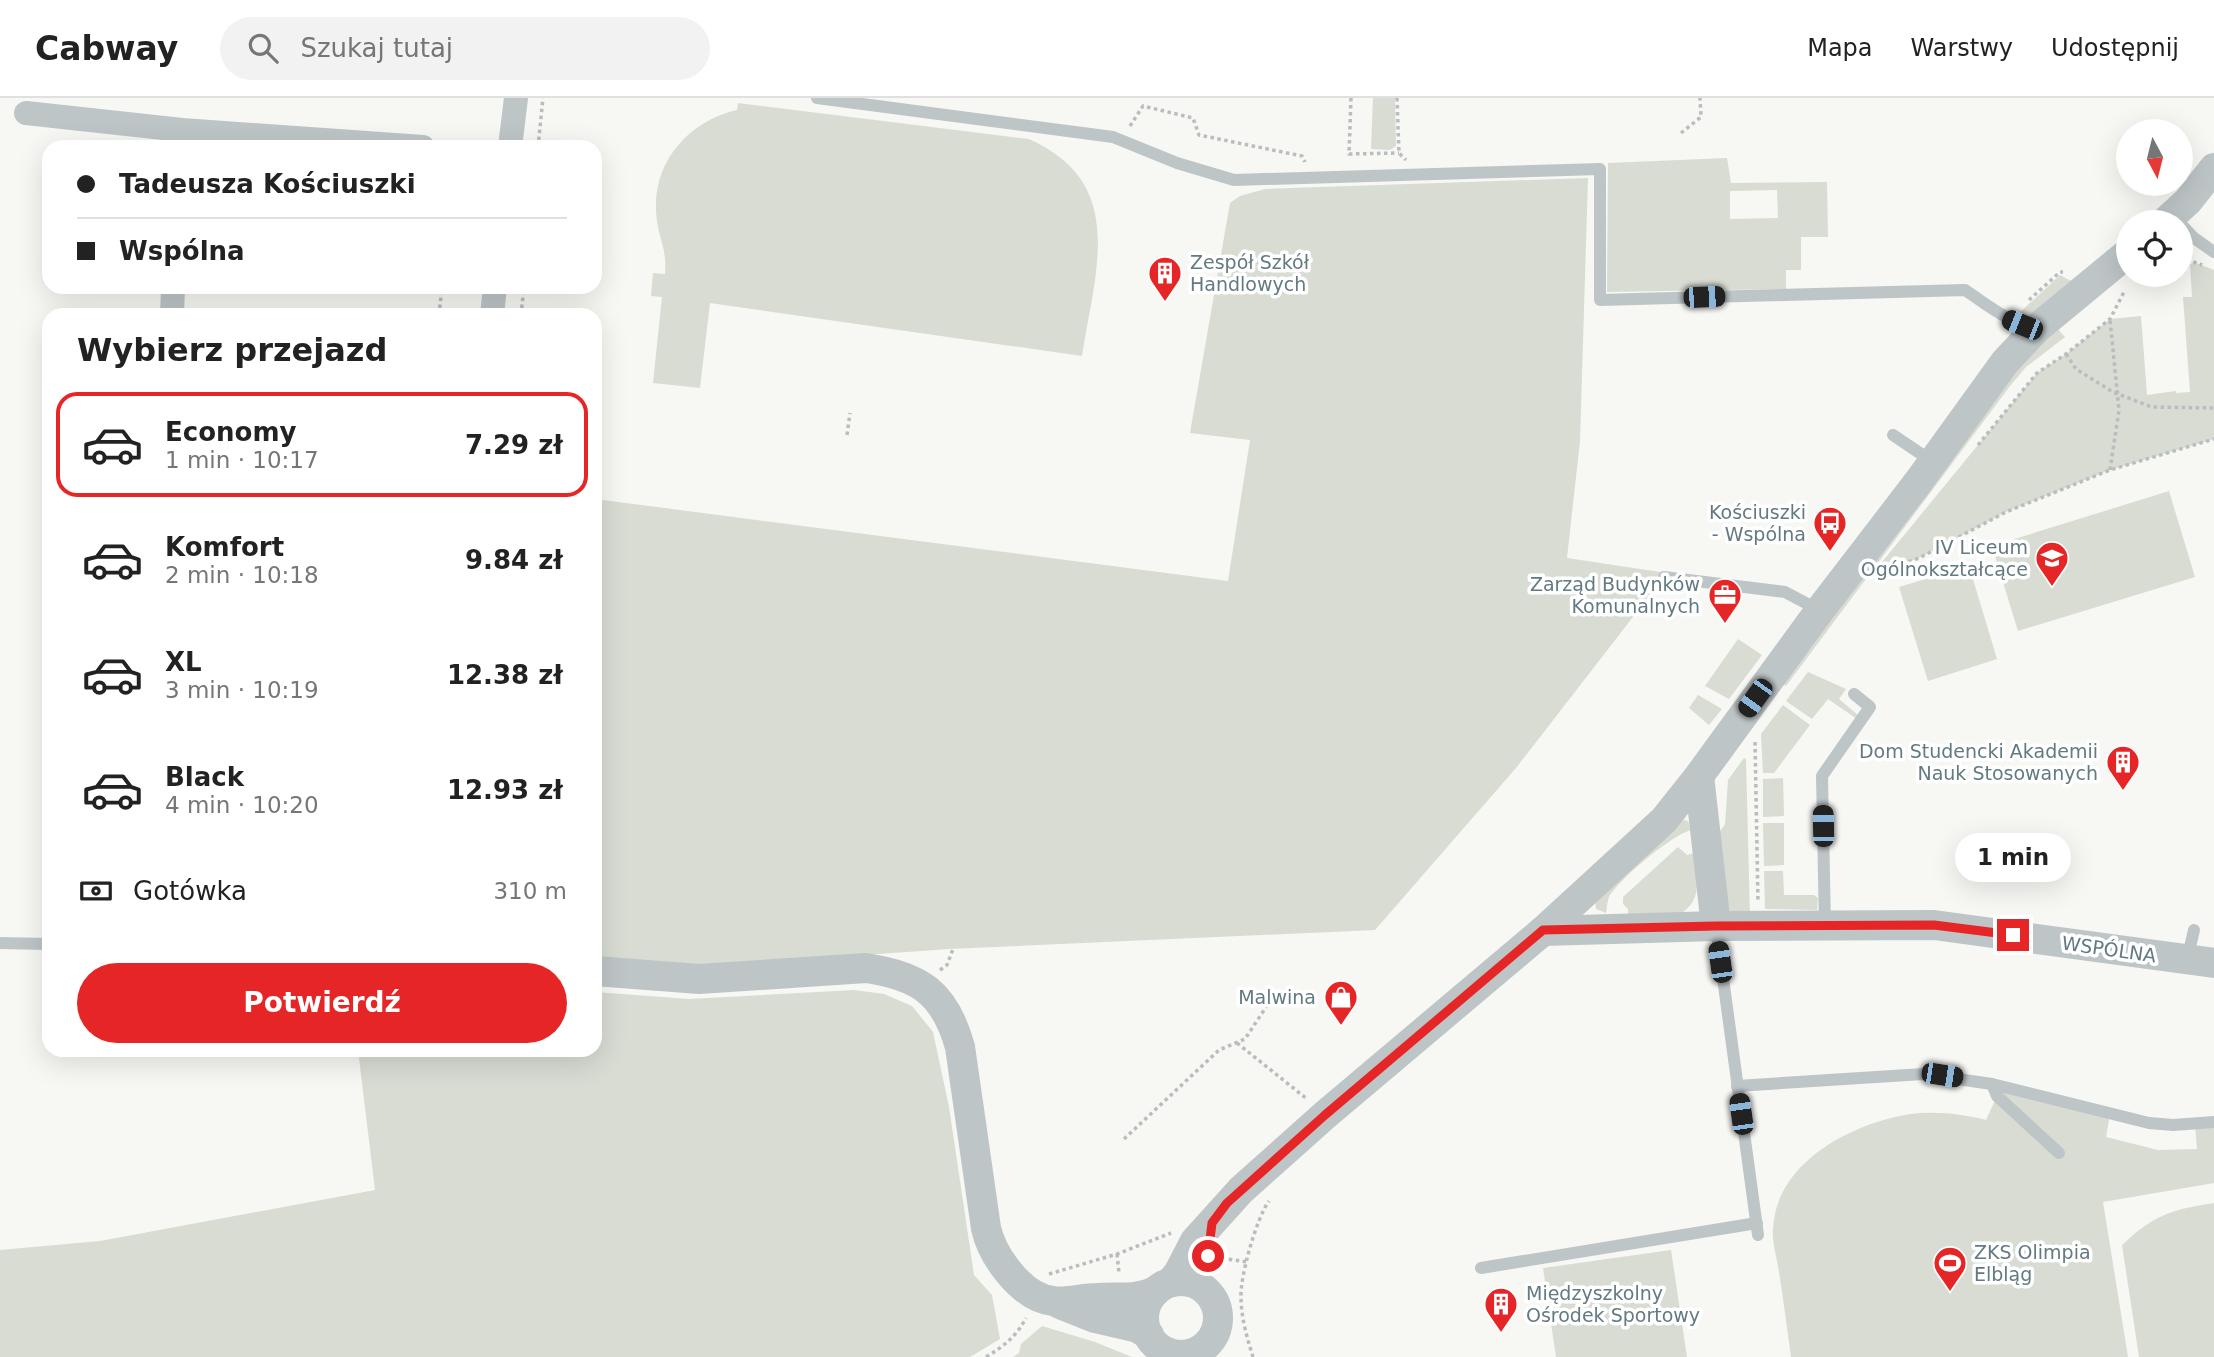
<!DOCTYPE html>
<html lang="pl">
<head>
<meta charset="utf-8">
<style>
	:root { --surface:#fff; --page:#f2f2f2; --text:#222; --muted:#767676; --line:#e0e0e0; --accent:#e62626 }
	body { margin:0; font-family:"DejaVu Sans",sans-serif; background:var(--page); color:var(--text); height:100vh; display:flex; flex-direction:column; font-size:26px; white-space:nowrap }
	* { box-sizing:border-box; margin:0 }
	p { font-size:23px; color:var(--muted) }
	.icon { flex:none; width:38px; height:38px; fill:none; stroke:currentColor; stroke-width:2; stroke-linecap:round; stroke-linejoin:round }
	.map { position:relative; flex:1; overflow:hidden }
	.panel { position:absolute; left:42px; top:210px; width:560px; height:749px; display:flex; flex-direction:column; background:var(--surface); border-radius:21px; box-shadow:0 7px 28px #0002 }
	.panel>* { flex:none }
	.guide { position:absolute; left:42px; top:42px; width:560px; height:154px; border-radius:21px; box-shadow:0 7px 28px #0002; display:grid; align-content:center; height:154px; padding:0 35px; background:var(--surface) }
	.needle { width:46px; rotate:173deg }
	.controls { position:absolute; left:2116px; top:21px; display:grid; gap:14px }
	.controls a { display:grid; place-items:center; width:77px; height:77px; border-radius:50%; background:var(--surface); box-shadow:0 7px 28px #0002; font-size:35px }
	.end { position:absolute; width:32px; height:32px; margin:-16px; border:9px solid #e62626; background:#fff; box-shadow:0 0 0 4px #fff }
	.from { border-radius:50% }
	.bubble { position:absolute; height:49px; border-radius:24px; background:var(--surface); box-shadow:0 7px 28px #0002; font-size:23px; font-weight:700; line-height:49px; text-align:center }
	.car { position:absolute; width:21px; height:42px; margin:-21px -10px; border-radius:9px; box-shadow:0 0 5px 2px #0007; background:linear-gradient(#222 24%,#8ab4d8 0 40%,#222 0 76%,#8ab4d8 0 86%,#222 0) }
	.guide b { display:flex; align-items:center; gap:24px; height:66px; font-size:26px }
	.guide b+b { border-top:2px solid var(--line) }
	.guide i { width:18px; height:18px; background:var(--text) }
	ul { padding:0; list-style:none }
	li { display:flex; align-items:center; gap:21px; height:105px; margin:0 14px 10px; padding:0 21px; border:4px solid transparent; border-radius:21px }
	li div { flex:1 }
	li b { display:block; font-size:26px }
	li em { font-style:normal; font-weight:700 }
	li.selected { border-color:var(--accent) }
	li>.icon { width:63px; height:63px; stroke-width:1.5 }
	h2 { padding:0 35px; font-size:32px; line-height:84px }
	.pay { display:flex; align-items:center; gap:18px; height:77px; padding:0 35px; font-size:26px }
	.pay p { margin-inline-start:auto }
	.primary-button { display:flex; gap:14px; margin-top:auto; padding:14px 35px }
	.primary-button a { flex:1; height:80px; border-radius:42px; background:var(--accent); color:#fff; font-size:28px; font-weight:700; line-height:80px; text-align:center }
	header { display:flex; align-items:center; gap:42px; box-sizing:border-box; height:98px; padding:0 35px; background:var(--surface); border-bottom:2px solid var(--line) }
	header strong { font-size:33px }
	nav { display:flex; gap:38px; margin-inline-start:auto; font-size:24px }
	.search { width:490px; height:63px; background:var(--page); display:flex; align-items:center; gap:18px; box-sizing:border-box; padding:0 24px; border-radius:38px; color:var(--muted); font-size:26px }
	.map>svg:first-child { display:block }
	.green { fill:#d8dcd3; fill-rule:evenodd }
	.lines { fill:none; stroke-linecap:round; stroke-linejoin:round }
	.path { stroke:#b8bdbf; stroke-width:3.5; stroke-dasharray:3.5 3.5; stroke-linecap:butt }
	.service { stroke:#bec5c7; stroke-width:12 }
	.minor { stroke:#bec5c7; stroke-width:24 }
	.tertiary { stroke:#bec5c7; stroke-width:30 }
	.route { stroke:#e62626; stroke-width:9 }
	.labels { text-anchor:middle; stroke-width:7; stroke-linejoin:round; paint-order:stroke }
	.poi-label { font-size:19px; fill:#627a80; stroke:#fff; text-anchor:end }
	.street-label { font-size:19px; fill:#627a80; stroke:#fff }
</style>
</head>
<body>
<header>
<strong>Cabway</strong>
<div class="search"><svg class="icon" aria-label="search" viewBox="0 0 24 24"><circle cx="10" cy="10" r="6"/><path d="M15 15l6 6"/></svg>Szukaj tutaj</div>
<nav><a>Mapa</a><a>Warstwy</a><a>Udostępnij</a></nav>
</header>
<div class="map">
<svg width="2214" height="1259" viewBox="0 0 2214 1259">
	<rect width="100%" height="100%" fill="#f7f7f4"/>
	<!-- green -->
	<g class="green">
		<polygon points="1373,0 1395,0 1396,48 1390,52 1371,51"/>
		<path d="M 738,5 L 1029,41 C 1128,85 1095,173 1082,258 L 710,205 L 700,290 L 653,285 L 662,199 L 651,198 L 653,175 L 665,176 C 667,152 660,144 657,123 C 649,69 685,24 737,12 Z"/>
		<path d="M 1727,60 L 1731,85 L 1827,84 L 1828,139 L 1801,139 L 1801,172 L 1786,172 L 1786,191 L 1607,194 L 1608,65 ZM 1777,92 L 1778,120 L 1730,121 L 1730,93 Z"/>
		<polygon points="1588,80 1580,343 1567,460 1667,475 1516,670 1375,832 949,851 695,869 595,859 595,401 1228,483 1250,342 1190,335 1230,105 1240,98 1265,91"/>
		<polygon points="2196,165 2214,172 2214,341 2110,372 2006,414 1919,460 1873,475 2037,275 2066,256 2110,221 2141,218 2147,297 2176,293 2176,295 2190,294 2183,199 2192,199 2190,166"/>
		<path d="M 2060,177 L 2073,184 C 2056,198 2039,223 2015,219 Z"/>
		<polygon points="2057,230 2065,239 2026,269 2010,288 1786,588 1779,583 2007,281"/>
		<polygon points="2169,393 2195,479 2018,533 1992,448"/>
		<polygon points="1969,468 1997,561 1928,583 1899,489"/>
		<polygon points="1738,541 1762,557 1729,601 1705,588"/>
		<polygon points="1808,574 1846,591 1839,601 1859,618 1857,621 1828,601 1812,621 1786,603"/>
		<polygon points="1698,597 1722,611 1709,627 1689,610"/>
		<polygon points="1783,607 1810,627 1774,675 1763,675 1761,636"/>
		<polygon points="1744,660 1746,661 1750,819 1737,818 1729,812 1717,738 1725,726 1728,682"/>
		<polygon points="1783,680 1784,718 1763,719 1763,681"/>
		<path d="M 1680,721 L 1688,723 L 1691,732 C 1672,737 1619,781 1609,799 C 1607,804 1607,810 1606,815 L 1596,811 L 1595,801 Z"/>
		<polygon points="1763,725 1784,725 1784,767 1764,768"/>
		<path d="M 1678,749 L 1687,757 L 1694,755 C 1696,779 1704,802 1680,816 L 1628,817 L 1628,811 L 1623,806 L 1623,799 Z"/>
		<polygon points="1764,773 1783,773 1784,797 1814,797 1818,800 1817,812 1765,811"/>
		<polygon points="854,892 884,896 912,908 933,934 949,1009 974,1177 992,1197 1000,1241 970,1259 0,1259 0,1152 100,1143 375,1092 358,952 595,952 595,894 689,901"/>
		<path d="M 1992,986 L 2110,1016 L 2106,1039 L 2158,1052 L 2197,1051 L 2195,1026 L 2214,1024 L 2214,1085 L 2103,1104 L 2128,1259 L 1791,1259 C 1787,1229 1783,1199 1778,1168 C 1776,1157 1772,1143 1773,1131 C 1776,1064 1852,1025 1911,1016 C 1936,1013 1962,1016 1986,1022 L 1997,998 Z"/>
		<path d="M 2214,1105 L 2214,1259 L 2139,1259 L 2122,1147 C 2154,1117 2170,1112 2214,1105 Z"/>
		<polygon points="1671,1152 1687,1259 1556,1259 1543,1170"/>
		<polygon points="1042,1228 1095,1244 1132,1259 1013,1259 1019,1255 1021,1246"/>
	</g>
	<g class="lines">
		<!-- path -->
		<g class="path">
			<polyline points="1351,0 1349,56 1399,55"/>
			<polyline points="1397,0 1399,55 1406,62"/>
			<polyline points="1130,28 1143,8 1193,20 1199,37 1302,58 1305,64"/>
			<polyline points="1681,35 1701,19 1700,0"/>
			<polyline points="538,49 543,0"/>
			<polyline points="2180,159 2202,167"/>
			<polyline points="2029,202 2060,174 2063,174"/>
			<polyline points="439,217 442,189"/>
			<polyline points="521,217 524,189"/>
			<polyline points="2066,256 2076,271 2113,294 2152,309 2214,310"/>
			<polyline points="847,337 850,315"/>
			<polyline points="1978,347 2037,275 2066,256 2110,221 2125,192"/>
			<polyline points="2110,372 2119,312 2110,222"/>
			<polyline points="1882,473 1919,460 2006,414 2110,372 2214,341"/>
			<polyline points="1755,644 1758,804"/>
			<polyline points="940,872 947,867 953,851"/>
			<polyline points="1237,945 1307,1001"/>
			<polyline points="1124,1041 1219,952 1245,941 1274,897"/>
			<polyline points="1117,1156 1119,1175"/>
			<polyline points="1215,1159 1247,1164"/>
			<polyline points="1049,1176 1117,1156 1171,1135"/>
			<path d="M 986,1259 C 1004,1248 1016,1239 1026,1220"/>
			<path d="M 1253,1259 C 1247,1240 1241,1219 1241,1199 C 1240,1178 1257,1119 1269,1103"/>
		</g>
		<!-- service -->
		<g class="service">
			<path d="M 817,0 L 1113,39 L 1177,65 L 1234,82 L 1600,71 L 1600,202 L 1965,192 C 1988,207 2008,226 2037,227"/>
			<polyline points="2180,125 2194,140 2214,154"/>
			<polyline points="1893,337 1933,364"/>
			<polyline points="1664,479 1785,494 1819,512"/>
			<polyline points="1825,828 1822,678 1870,609 1854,596"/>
			<polyline points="1716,829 1758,1137"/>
			<polyline points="0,845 49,846"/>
			<polyline points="2187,862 2194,832"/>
			<polyline points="1992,986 1997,998 2059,1055"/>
			<polyline points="1737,988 1923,976 1992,986 2149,1025 2173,1027 2214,1024"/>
			<polyline points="1481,1170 1757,1125"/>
		</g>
		<!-- minor -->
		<g class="minor">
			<polyline points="26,15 182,32 423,49"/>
			<polyline points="510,49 516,0"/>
			<polyline points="172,217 173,189"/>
			<polyline points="492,217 495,189"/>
		</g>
		<!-- tertiary -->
		<g class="tertiary">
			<polyline points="2165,124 2188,103 2214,70"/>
			<polyline points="1699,678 1716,828"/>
			<polyline points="1543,833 1716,828 1934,827 2214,865"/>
			<path d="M 595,873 L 699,881 L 866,870 C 920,878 945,895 960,949 L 986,1130 C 992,1158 1022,1200 1053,1203 C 1067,1205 1082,1200 1097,1200 C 1120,1198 1133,1203 1156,1193"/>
			<circle cx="1181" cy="1220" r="37"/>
			<polyline points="1171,1184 1179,1174 1195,1143 1241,1092 1325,1017 1543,833 1664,722 1699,678 1820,512 1919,383 2005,264 2036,231 2128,155"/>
			<polyline points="1060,1206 1095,1220 1138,1230 1149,1237"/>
		</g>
	</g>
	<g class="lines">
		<!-- route -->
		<polyline class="route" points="1208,1158 1212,1125 1227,1105 1325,1017 1543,832 1716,828 1934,827 2013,837"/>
	</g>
	<!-- icons -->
	<defs>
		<symbol id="building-pin" viewBox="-11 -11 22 30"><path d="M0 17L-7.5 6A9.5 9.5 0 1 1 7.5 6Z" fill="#e62626" stroke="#fff"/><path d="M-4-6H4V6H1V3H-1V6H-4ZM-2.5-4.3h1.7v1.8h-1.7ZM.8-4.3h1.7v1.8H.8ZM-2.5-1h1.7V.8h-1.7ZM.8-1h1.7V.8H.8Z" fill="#fff"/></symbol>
		<symbol id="bus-pin" viewBox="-11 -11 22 30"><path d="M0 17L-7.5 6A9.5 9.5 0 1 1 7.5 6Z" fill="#e62626" stroke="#fff"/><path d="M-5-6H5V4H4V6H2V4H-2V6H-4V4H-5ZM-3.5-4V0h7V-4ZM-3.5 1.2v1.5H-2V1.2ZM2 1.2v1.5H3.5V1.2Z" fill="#fff"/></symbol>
		<symbol id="school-pin" viewBox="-11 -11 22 30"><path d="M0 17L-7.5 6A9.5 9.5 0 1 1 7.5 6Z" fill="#e62626" stroke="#fff"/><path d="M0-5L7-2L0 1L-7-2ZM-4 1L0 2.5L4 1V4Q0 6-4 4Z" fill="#fff"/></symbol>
		<symbol id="office-pin" viewBox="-11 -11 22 30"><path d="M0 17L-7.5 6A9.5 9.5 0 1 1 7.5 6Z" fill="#e62626" stroke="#fff"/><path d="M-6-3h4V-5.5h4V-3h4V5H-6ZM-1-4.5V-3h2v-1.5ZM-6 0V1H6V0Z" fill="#fff"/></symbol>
		<symbol id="shop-pin" viewBox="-11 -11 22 30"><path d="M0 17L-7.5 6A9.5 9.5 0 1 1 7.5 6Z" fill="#e62626" stroke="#fff"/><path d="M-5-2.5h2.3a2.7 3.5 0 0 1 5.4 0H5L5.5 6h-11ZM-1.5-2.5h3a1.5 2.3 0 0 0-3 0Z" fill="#fff"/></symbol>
		<symbol id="stadium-pin" viewBox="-11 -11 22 30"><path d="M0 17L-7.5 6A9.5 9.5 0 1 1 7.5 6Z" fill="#e62626" stroke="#fff"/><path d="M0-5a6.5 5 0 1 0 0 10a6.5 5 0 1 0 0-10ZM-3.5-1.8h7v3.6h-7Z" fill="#fff"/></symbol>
	</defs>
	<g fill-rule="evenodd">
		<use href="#building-pin" x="1146" y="156" width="38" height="52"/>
		<use href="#bus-pin" x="1811" y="406" width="38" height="52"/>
		<use href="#school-pin" x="2033" y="441" width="38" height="52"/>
		<use href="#office-pin" x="1706" y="478" width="38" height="52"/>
		<use href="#building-pin" x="2104" y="645" width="38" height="52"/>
		<use href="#shop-pin" x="1322" y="880" width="38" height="52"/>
		<use href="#stadium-pin" x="1931" y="1146" width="38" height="52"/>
		<use href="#building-pin" x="1482" y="1187" width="38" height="52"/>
	</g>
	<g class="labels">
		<!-- poi labels -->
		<g class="poi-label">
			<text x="1190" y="171" text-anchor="start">Zespół Szkół<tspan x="1190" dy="22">Handlowych</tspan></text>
			<text x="1806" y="421">Kościuszki<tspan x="1806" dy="22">- Wspólna</tspan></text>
			<text x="2028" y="456">IV Liceum<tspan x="2028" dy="22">Ogólnokształcące</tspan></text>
			<text x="1700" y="493">Zarząd Budynków<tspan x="1700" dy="22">Komunalnych</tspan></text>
			<text x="2098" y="660">Dom Studencki Akademii<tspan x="2098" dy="22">Nauk Stosowanych</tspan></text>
			<text x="1316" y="906">Malwina</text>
			<text x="1974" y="1161" text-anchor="start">ZKS Olimpia<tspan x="1974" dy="22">Elbląg</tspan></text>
			<text x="1526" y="1202" text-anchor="start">Międzyszkolny<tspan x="1526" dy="22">Ośrodek Sportowy</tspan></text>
		</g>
		<!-- street labels -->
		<g class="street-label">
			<text transform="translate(2109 851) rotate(8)" y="7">WSPÓLNA</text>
		</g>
	</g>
</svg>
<div class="controls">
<a><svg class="needle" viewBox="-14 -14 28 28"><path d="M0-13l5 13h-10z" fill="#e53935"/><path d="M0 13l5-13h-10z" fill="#767676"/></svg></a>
<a><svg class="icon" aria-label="locate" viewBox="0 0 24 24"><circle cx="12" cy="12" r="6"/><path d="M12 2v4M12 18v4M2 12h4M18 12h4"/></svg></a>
</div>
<i class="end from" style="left:1208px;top:1158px"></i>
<i class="end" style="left:2013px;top:837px"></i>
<div class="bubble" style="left:1955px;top:735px;width:116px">1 min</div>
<i class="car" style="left:1704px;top:199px;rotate:88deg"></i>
<i class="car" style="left:2022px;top:227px;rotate:292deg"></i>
<i class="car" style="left:1755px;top:600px;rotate:216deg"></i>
<i class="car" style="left:1823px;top:728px;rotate:359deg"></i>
<i class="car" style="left:1720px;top:864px;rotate:352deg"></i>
<i class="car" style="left:1942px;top:977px;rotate:99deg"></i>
<i class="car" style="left:1741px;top:1016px;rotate:352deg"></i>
<div class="guide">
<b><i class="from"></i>Tadeusza Kościuszki</b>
<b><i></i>Wspólna</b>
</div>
<section class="panel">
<h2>Wybierz przejazd</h2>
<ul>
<li class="selected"><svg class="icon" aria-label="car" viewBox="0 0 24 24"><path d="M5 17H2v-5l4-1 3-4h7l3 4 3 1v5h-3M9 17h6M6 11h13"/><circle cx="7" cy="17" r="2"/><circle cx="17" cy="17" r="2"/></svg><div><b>Economy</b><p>1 min · 10:17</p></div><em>7.29 zł</em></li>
<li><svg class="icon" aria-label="car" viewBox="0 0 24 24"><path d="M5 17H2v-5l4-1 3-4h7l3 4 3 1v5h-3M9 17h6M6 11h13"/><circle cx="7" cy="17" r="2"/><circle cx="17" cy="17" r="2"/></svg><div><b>Komfort</b><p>2 min · 10:18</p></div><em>9.84 zł</em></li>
<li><svg class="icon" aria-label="car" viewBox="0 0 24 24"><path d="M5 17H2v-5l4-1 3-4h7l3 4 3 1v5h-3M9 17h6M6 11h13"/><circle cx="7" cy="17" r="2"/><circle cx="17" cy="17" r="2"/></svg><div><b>XL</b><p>3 min · 10:19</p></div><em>12.38 zł</em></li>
<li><svg class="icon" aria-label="car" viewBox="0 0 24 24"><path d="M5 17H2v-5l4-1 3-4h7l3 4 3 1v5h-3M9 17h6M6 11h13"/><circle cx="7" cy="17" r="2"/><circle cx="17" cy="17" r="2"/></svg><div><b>Black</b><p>4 min · 10:20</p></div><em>12.93 zł</em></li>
</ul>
<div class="pay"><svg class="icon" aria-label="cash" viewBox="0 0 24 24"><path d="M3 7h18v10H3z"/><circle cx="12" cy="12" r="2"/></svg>Gotówka<p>310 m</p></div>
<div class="primary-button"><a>Potwierdź</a></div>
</section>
</div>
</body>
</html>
